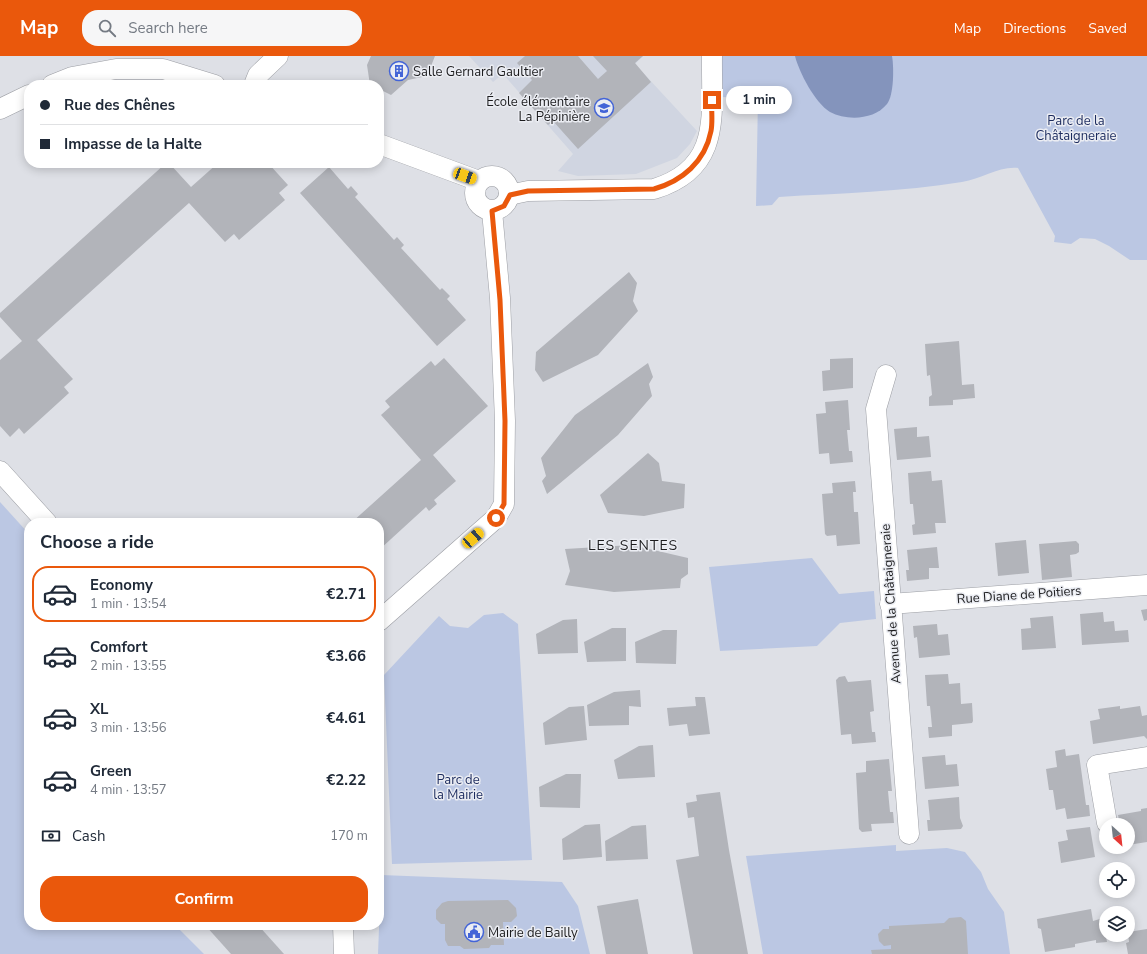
<!DOCTYPE html>
<html lang="en">
<head>
<meta charset="utf-8">
<style>
	:root { --surface:#fff; --page:#f6f6f7; --text:#1f2937; --muted:#747a83; --line:#e0e1e3; --accent:#ea580c }
	body { margin:0; font-family:"Nunito Sans",sans-serif; background:var(--page); color:var(--text); height:100vh; display:flex; flex-direction:column; font-size:15px; white-space:nowrap }
	* { box-sizing:border-box; margin:0 }
	p { font-size:13px; color:var(--muted) }
	.icon { flex:none; width:22px; height:22px; fill:none; stroke:currentColor; stroke-width:2; stroke-linecap:round; stroke-linejoin:round }
	.map { position:relative; flex:1; overflow:hidden }
	.panel { position:absolute; left:24px; top:462px; width:360px; height:412px; display:flex; flex-direction:column; background:var(--surface); border-radius:16px; box-shadow:0 2px 10px #0003 }
	.panel>* { flex:none }
	.guide { position:absolute; left:24px; top:24px; width:360px; height:88px; border-radius:16px; box-shadow:0 2px 10px #0003; display:grid; align-content:center; height:88px; padding:0 16px; background:var(--surface) }
	.needle { width:26px; rotate:153deg }
	.buttons { position:absolute; left:1099px; top:762px; display:grid; gap:8px }
	.buttons a { display:grid; place-items:center; width:36px; height:36px; border-radius:50%; background:var(--surface); box-shadow:0 2px 10px #0003; font-size:20px }
	.end { position:absolute; width:18px; height:18px; margin:-9px; border:5px solid #ea580c; background:#fff; box-shadow:0 0 0 2px #fff }
	.from { border-radius:50% }
	.bubble { position:absolute; height:28px; border-radius:14px; background:var(--surface); box-shadow:0 2px 10px #0003; font-size:13px; font-weight:700; line-height:28px; text-align:center }
	.car { position:absolute; width:12px; height:24px; margin:-12px -6px; border-radius:5px; box-shadow:0 0 3px 1px #0007; background:linear-gradient(#f5c518 24%,#345 0 40%,#f5c518 0 76%,#345 0 86%,#f5c518 0) }
	.guide b { display:flex; align-items:center; gap:14px; height:38px; font-size:15px }
	.guide b+b { border-top:1px solid var(--line) }
	.guide i { width:10px; height:10px; background:var(--text) }
	ul { padding:0; list-style:none }
	li { display:flex; align-items:center; gap:12px; height:56px; margin:0 8px 6px; padding:0 8px; border:2px solid transparent; border-radius:16px }
	li div { flex:1 }
	li b { display:block; font-size:15px }
	li em { font-style:normal; font-weight:700 }
	li.active { border-color:var(--accent) }
	li>.icon { width:36px; height:36px; stroke-width:1.5 }
	h2 { padding:0 16px; font-size:18px; line-height:48px }
	.pay { display:flex; align-items:center; gap:10px; height:44px; padding:0 16px; font-size:15px }
	.pay p { margin-inline-start:auto }
	.button { display:flex; gap:8px; margin-top:auto; padding:8px 16px }
	.button a { flex:1; height:46px; border-radius:16px; background:var(--accent); color:#fff; font-size:16px; font-weight:700; line-height:46px; text-align:center }
	header { display:flex; align-items:center; gap:24px; box-sizing:border-box; height:56px; padding:0 20px; background:var(--accent); color:#fff }
	header strong { font-size:19px }
	nav { display:flex; gap:22px; margin-inline-start:auto; font-size:14px }
	.search { width:280px; height:36px; background:var(--page); display:flex; align-items:center; gap:10px; box-sizing:border-box; padding:0 14px; border-radius:16px; color:var(--muted); font-size:15px }
	.map>svg:first-child { display:block }
	.built { fill:#d0d5e1 }
	.green { fill:#bbc7e3 }
	.water { fill:#8494bc }
	.building { fill:#b2b4ba }
	.lines { fill:none; stroke-linecap:round; stroke-linejoin:round }
	.street-casing { stroke:#9c9ea4; stroke-width:21 }
	.street { stroke:#fff; stroke-width:20 }
	.route { stroke:#ea580c; stroke-width:5 }
	.labels { text-anchor:middle; stroke-width:3; stroke-linejoin:round; paint-order:stroke }
	.poi-label { font-size:13px; fill:#1c1c1e; stroke:#ebedf3; text-anchor:start }
	.park-label { font-size:13px; fill:#1c2b5e; stroke:#ebedf3 }
	.street-label { font-size:13px; fill:#1c1c1e; stroke:#ebedf3 }
	.neighbourhood-label { font-size:14px; letter-spacing:1px; fill:#1c1c1e; stroke:#ebedf3 }
</style>
</head>
<body>
<header>
<strong>Map</strong>
<div class="search"><svg class="icon" aria-label="search" viewBox="0 0 24 24"><circle cx="10" cy="10" r="6"/><path d="M15 15l6 6"/></svg>Search here</div>
<nav><a>Map</a><a>Directions</a><a>Saved</a></nav>
</header>
<div class="map">
<svg width="1147" height="898" viewBox="0 0 1147 898">
	<rect width="100%" height="100%" fill="#dee0e6"/>
	<!-- built -->
	<polygon class="built" points="469,0 643,0 635,8 697,75 690,88 677,102 636,118 578,120 558,115 573,98 503,18 493,26"/>
	<!-- green -->
	<g class="green">
		<path d="M 721,0 L 1147,0 L 1147,204 L 1130,204 L 1109,190 L 1095,183 L 1080,182 L 1071,188 L 1054,186 L 1055,180 L 1018,112 C 999,110 982,123 962,126 C 902,136 840,137 779,141 L 772,149 L 756,150 L 758,42 L 720,41 Z"/>
		<polygon points="0,446 29,478 29,869 175,869 204,898 0,898"/>
		<polygon points="812,502 839,538 874,535 876,563 840,567 817,590 720,595 709,511"/>
		<polygon points="503,557 518,568 532,804 392,808 384,619 439,560 450,570 468,572 484,559"/>
		<polygon points="896,789 896,795 947,792 965,796 981,816 988,833 1004,856 1010,898 763,898 746,800"/>
		<polygon points="381,819 562,826 578,850 590,898 378,898"/>
	</g>
	<!-- water -->
	<path class="water" d="M 795,0 L 892,0 C 894,11 894,39 887,48 C 874,64 847,65 830,56 C 815,47 799,16 795,0 Z"/>
	<!-- building -->
	<g class="building">
		<polygon points="371,0 435,0 427,20 408,24 391,39 379,33 379,29 370,29 367,9"/>
		<polygon points="525,0 578,0 598,23 607,15 593,0 643,0 635,7 651,26 578,93 553,65 548,69 519,37 532,24 517,7"/>
		<polygon points="166,107 169,107 191,131 218,107 268,107 288,129 279,137 285,144 239,184 234,178 225,186 189,147 37,284 73,323 64,331 69,337 24,378 19,372 10,381 0,370 0,304 22,285 0,261 0,257"/>
		<polygon points="329,111 348,133 351,130 358,138 355,141 394,184 397,181 404,189 401,192 440,234 442,232 450,240 447,243 466,264 437,290 300,137"/>
		<polygon points="629,216 637,227 633,245 638,255 598,299 543,326 535,314 536,296"/>
		<polygon points="959,285 962,329 974,328 975,342 953,344 953,349 929,350 929,341 932,339 930,319 927,320 925,288"/>
		<polygon points="444,302 488,350 433,399 456,425 434,444 437,448 429,455 426,451 379,494 379,467 351,467 421,404 381,359 390,351 385,345 431,305 435,310"/>
		<polygon points="853,302 853,332 823,335 822,315 830,314 830,303"/>
		<polygon points="648,307 653,321 649,328 652,340 618,379 547,438 542,425 546,420 541,402 575,359"/>
		<polygon points="848,344 850,374 847,374 849,395 852,395 853,406 830,408 829,397 819,398 816,358 826,357 825,346"/>
		<polygon points="917,371 917,381 929,380 931,401 897,404 894,373"/>
		<polygon points="648,397 659,407 662,425 685,428 684,452 644,460 608,457 600,439"/>
		<polygon points="931,415 932,425 942,424 946,467 935,467 936,477 913,479 912,469 915,468 913,448 910,448 908,417"/>
		<polygon points="855,425 856,436 853,436 854,456 858,456 860,488 837,490 836,479 827,480 825,478 822,438 833,437 832,427"/>
		<polygon points="1026,484 1029,517 998,520 995,487"/>
		<polygon points="1076,485 1079,488 1079,496 1076,498 1070,499 1072,521 1042,524 1039,488"/>
		<polygon points="632,489 688,502 688,518 681,523 680,532 614,536 565,529 570,515 565,493"/>
		<polygon points="937,491 939,512 929,512 929,523 907,525 906,514 909,514 907,494"/>
		<polygon points="1147,553 1147,564 1144,565 1141,554"/>
		<polygon points="1103,556 1104,566 1114,565 1115,575 1128,574 1129,586 1082,589 1080,558"/>
		<polygon points="1053,560 1056,592 1022,594 1021,573 1031,572 1030,562"/>
		<polygon points="577,563 578,597 538,598 536,578 563,564"/>
		<polygon points="937,568 938,579 948,578 950,599 919,602 917,581 914,582 913,570"/>
		<polygon points="612,572 626,572 626,605 587,606 584,586"/>
		<polygon points="663,574 677,574 676,608 636,607 635,586"/>
		<polygon points="948,618 949,628 960,627 961,648 972,647 973,665 972,667 952,669 952,680 929,682 928,671 932,671 930,650 927,650 925,619"/>
		<polygon points="845,620 848,626 871,624 874,655 870,656 872,676 875,676 876,686 852,688 851,678 841,679 836,624 839,621"/>
		<polygon points="640,634 641,651 629,650 629,669 589,670 587,649 614,636"/>
		<polygon points="695,641 705,641 710,678 689,680 687,668 669,670 667,652 696,650"/>
		<polygon points="584,650 587,684 545,689 543,667 569,651"/>
		<polygon points="1120,650 1120,653 1140,650 1142,660 1147,659 1147,683 1144,680 1093,688 1090,665 1100,663 1098,653"/>
		<polygon points="653,689 655,721 618,723 614,704 639,690"/>
		<polygon points="1065,693 1066,700 1079,698 1086,749 1089,749 1090,760 1067,763 1065,752 1056,754 1053,734 1049,734 1046,713 1057,711 1055,695"/>
		<polygon points="945,699 946,709 957,708 959,730 925,733 922,701"/>
		<polygon points="889,703 892,735 888,735 890,756 893,756 894,767 871,768 872,775 862,776 859,773 856,717 866,716 866,705"/>
		<polygon points="566,718 581,718 580,752 540,751 539,731"/>
		<polygon points="720,736 729,794 748,898 693,898 676,804 699,800 694,761 688,762 686,747 697,745 696,739"/>
		<polygon points="959,741 960,762 963,770 961,773 928,775 927,764 930,764 928,744"/>
		<polygon points="1147,752 1147,786 1128,789 1128,769 1120,769 1118,759 1141,755 1141,753"/>
		<polygon points="600,768 602,801 563,804 562,783 585,769"/>
		<polygon points="646,769 648,803 606,805 605,785 632,770"/>
		<polygon points="1090,771 1095,801 1061,807 1058,786 1068,784 1066,774"/>
		<polygon points="638,843 648,898 606,898 597,850"/>
		<polygon points="508,844 516,852 517,860 511,866 503,866 504,889 491,889 489,892 464,893 460,890 448,890 445,884 445,868 441,868 436,863 436,854 442,847 448,845"/>
		<polygon points="1091,853 1093,865 1103,862 1107,886 1096,887 1096,884 1075,888 1075,891 1045,896 1041,873 1038,872 1037,863"/>
		<polygon points="961,861 966,865 968,898 872,898 871,894 891,893 891,889 884,890 879,885 878,878 883,873 889,873 889,870 944,867 949,862"/>
		<polygon points="205,869 258,869 284,898 231,898"/>
		<polygon points="1147,873 1147,898 1128,898 1126,887 1129,886 1128,876"/>
	</g>
	<g class="lines">
		<defs>
			<g id="street">
				<polyline points="52,29 72,21 116,13 163,13 215,29"/>
				<polyline points="254,29 258,19 278,0"/>
				<polyline points="0,53 29,39"/>
				<polyline points="379,88 479,125"/>
				<circle cx="492" cy="137" r="17"/>
				<path d="M 509,139 L 528,135 L 654,133 C 723,112 711,58 712,0"/>
				<polyline points="886,319 876,353 909,778"/>
				<polyline points="0,415 47,467"/>
				<polyline points="890,548 1147,529"/>
				<polyline points="379,565 496,462 504,448 505,365 500,242 492,155"/>
				<polyline points="1107,767 1097,709 1147,701"/>
				<polyline points="343,869 344,898"/>
			</g>
		</defs>
		<!-- street casing -->
		<use href="#street" class="street-casing"/>
		<!-- street -->
		<use href="#street" class="street"/>
	</g>
	<g class="lines">
		<!-- route -->
		<path class="route" d="M 496,462 L 504,448 L 505,365 L 500,244 L 492,155 L 504,150 L 510,139 L 528,135 L 654,133 C 682,125 705,106 711,75 C 713,65 711,54 712,44"/>
	</g>
	<!-- icons -->
	<defs>
		<symbol id="building-ring" viewBox="-11 -11 22 22"><circle r="9.5" fill="#ebedf3" stroke="#4364d7" stroke-width="1.5"/><path d="M-4-6H4V6H1V3H-1V6H-4ZM-2.5-4.3h1.7v1.8h-1.7ZM.8-4.3h1.7v1.8H.8ZM-2.5-1h1.7V.8h-1.7ZM.8-1h1.7V.8H.8Z" fill="#4364d7"/></symbol>
		<symbol id="school-ring" viewBox="-11 -11 22 22"><circle r="9.5" fill="#ebedf3" stroke="#4364d7" stroke-width="1.5"/><path d="M0-5L7-2L0 1L-7-2ZM-4 1L0 2.5L4 1V4Q0 6-4 4Z" fill="#4364d7"/></symbol>
		<symbol id="civic-ring" viewBox="-11 -11 22 22"><circle r="9.5" fill="#ebedf3" stroke="#4364d7" stroke-width="1.5"/><path d="M-.6-6.5H3V-4.5H.6V-3L4-1V1h2V6H-6V1h2V-1L-.6-3ZM-1.2 2.5V6h2.4V2.5Z" fill="#4364d7"/></symbol>
	</defs>
	<g fill-rule="evenodd">
		<use href="#building-ring" x="388" y="4" width="22" height="22"/>
		<use href="#school-ring" x="593" y="41" width="22" height="22"/>
		<use href="#civic-ring" x="463" y="865" width="22" height="22"/>
	</g>
	<g class="labels">
		<!-- poi labels -->
		<g class="poi-label">
			<text x="413" y="20">Salle Gernard Gaultier</text>
			<text x="590" y="50" text-anchor="end">École élémentaire<tspan x="590" dy="15">La Pépinière</tspan></text>
			<text x="488" y="881">Mairie de Bailly</text>
		</g>
		<!-- park labels -->
		<g class="park-label">
			<text x="1076" y="69">Parc de la<tspan x="1076" dy="15">Châtaigneraie</tspan></text>
			<text x="458" y="728">Parc de<tspan x="458" dy="15">la Mairie</tspan></text>
		</g>
		<!-- street labels -->
		<g class="street-label">
			<text transform="translate(1019 538) rotate(-4)" y="5">Rue Diane de Poitiers</text>
			<text transform="translate(890 548) rotate(-94)" y="5">Avenue de la Châtaigneraie</text>
		</g>
		<!-- neighbourhood labels -->
		<g class="neighbourhood-label">
			<text x="633" y="494">LES SENTES</text>
		</g>
	</g>
</svg>
<div class="buttons">
<a><svg class="needle" viewBox="-14 -14 28 28"><path d="M0-13l5 13h-10z" fill="#e53935"/><path d="M0 13l5-13h-10z" fill="#747a83"/></svg></a>
<a><svg class="icon" aria-label="locate" viewBox="0 0 24 24"><circle cx="12" cy="12" r="6"/><path d="M12 2v4M12 18v4M2 12h4M18 12h4"/></svg></a>
<a><svg class="icon" aria-label="layers" viewBox="0 0 24 24"><path d="M12 4l9 5-9 5-9-5zM3 14l9 5 9-5"/></svg></a>
</div>
<i class="end from" style="left:496px;top:462px"></i>
<i class="end" style="left:712px;top:44px"></i>
<div class="bubble" style="left:726px;top:30px;width:66px">1 min</div>
<i class="car" style="left:465px;top:120px;rotate:110deg"></i>
<i class="car" style="left:473px;top:482px;rotate:49deg"></i>
<div class="guide">
<b><i class="from"></i>Rue des Chênes</b>
<b><i></i>Impasse de la Halte</b>
</div>
<section class="panel">
<h2>Choose a ride</h2>
<ul>
<li class="active"><svg class="icon" aria-label="car" viewBox="0 0 24 24"><path d="M5 17H2v-5l4-1 3-4h7l3 4 3 1v5h-3M9 17h6M6 11h13"/><circle cx="7" cy="17" r="2"/><circle cx="17" cy="17" r="2"/></svg><div><b>Economy</b><p>1 min · 13:54</p></div><em>€2.71</em></li>
<li><svg class="icon" aria-label="car" viewBox="0 0 24 24"><path d="M5 17H2v-5l4-1 3-4h7l3 4 3 1v5h-3M9 17h6M6 11h13"/><circle cx="7" cy="17" r="2"/><circle cx="17" cy="17" r="2"/></svg><div><b>Comfort</b><p>2 min · 13:55</p></div><em>€3.66</em></li>
<li><svg class="icon" aria-label="car" viewBox="0 0 24 24"><path d="M5 17H2v-5l4-1 3-4h7l3 4 3 1v5h-3M9 17h6M6 11h13"/><circle cx="7" cy="17" r="2"/><circle cx="17" cy="17" r="2"/></svg><div><b>XL</b><p>3 min · 13:56</p></div><em>€4.61</em></li>
<li><svg class="icon" aria-label="car" viewBox="0 0 24 24"><path d="M5 17H2v-5l4-1 3-4h7l3 4 3 1v5h-3M9 17h6M6 11h13"/><circle cx="7" cy="17" r="2"/><circle cx="17" cy="17" r="2"/></svg><div><b>Green</b><p>4 min · 13:57</p></div><em>€2.22</em></li>
</ul>
<div class="pay"><svg class="icon" aria-label="cash" viewBox="0 0 24 24"><path d="M3 7h18v10H3z"/><circle cx="12" cy="12" r="2"/></svg>Cash<p>170 m</p></div>
<div class="button"><a>Confirm</a></div>
</section>
</div>
</body>
</html>
